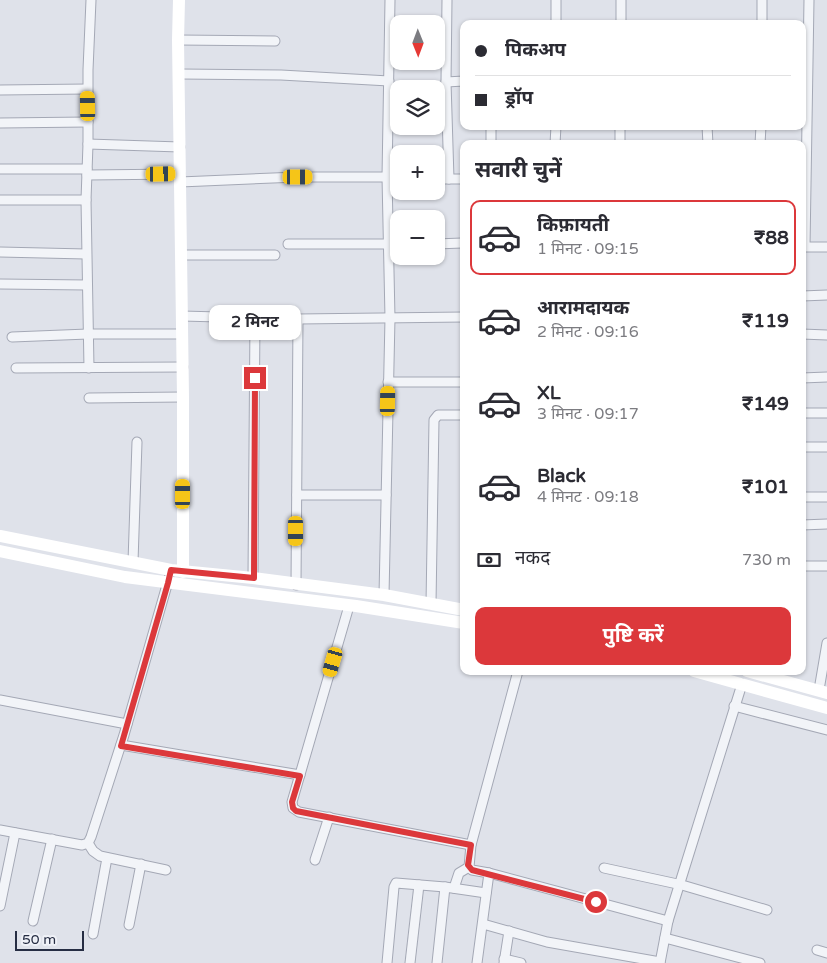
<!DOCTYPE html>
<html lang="hi">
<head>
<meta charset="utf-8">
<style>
	:root { --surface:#fff; --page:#f2f2f3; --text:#2b2b33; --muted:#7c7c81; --line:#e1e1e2; --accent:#dc383b }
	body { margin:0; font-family:"Varela Round","Noto Sans Devanagari",sans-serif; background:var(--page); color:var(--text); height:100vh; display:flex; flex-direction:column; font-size:19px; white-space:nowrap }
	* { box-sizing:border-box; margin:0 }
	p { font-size:16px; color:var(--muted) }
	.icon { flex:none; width:28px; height:28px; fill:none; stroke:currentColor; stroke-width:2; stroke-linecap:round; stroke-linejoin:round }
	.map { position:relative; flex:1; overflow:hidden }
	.sheet { position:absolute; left:460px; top:140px; width:346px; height:535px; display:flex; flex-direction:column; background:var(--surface); border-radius:10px; box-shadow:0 1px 4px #0004 }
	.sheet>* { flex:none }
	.hud { position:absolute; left:460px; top:20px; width:346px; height:110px; border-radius:10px; box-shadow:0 1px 4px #0004; display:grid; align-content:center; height:110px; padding:0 15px; background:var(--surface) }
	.needle { width:32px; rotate:179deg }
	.controls { position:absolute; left:390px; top:15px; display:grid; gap:10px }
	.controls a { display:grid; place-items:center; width:55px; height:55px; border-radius:10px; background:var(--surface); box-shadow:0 1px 4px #0004; font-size:25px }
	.scale { position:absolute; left:15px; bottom:12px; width:69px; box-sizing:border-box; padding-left:5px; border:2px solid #262d43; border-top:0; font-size:14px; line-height:18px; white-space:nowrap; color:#262d43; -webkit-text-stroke:4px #eff1f7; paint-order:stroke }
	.end { position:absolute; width:22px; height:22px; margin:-11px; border:6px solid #dc383b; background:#fff; box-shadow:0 0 0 2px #fff }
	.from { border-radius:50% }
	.bubble { position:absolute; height:35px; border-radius:10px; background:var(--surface); box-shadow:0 1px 4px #0004; font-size:16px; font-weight:700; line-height:35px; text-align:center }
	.car { position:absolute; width:15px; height:30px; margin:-15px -8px; border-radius:6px; box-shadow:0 0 4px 1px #0007; background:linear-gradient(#f5c518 24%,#345 0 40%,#f5c518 0 76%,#345 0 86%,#f5c518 0) }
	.hud b { display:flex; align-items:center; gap:18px; height:48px; font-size:19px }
	.hud b+b { border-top:1px solid var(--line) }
	.hud i { width:12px; height:12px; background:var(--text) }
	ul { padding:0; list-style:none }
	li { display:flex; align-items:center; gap:15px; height:75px; margin:0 10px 8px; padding:0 5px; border:2px solid transparent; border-radius:10px }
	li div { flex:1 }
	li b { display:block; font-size:19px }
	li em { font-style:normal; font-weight:700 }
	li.selected { border-color:var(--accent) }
	li>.icon { width:45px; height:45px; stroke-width:1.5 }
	h2 { padding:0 15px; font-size:22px; line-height:60px }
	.pay { display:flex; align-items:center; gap:12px; height:55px; padding:0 15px; font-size:19px }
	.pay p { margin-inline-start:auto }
	.cta { display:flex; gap:10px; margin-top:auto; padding:10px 15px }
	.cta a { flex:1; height:58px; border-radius:10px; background:var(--accent); color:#fff; font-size:20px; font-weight:700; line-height:58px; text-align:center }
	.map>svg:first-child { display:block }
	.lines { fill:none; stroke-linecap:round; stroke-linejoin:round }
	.street-casing { stroke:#a4a8b5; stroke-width:11 }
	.street { stroke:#f2f4f8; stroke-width:9 }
	.secondary { stroke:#fff; stroke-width:12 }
	.route { stroke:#dc383b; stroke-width:6 }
</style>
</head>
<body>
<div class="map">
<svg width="827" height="963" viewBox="0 0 827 963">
	<rect width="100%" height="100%" fill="#dfe2ea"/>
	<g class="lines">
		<defs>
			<g id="street">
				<polyline points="447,0 446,82 449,179"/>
				<polyline points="556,0 556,24"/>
				<polyline points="762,0 762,24"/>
				<polyline points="621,24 621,0"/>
				<polyline points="178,40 275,41"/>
				<polyline points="180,74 281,75 389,81"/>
				<polyline points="446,82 464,81"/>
				<polyline points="0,90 87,89"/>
				<polyline points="0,123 88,122"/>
				<polyline points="620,126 620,144"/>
				<polyline points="707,126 708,144"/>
				<polyline points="88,144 180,147"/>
				<polyline points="491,144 491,126"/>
				<polyline points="555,144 556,126"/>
				<polyline points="760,144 761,126"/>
				<polyline points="0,169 87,169"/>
				<polyline points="87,175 180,174"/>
				<polyline points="436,179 464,179"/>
				<polyline points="180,182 298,177 399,177"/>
				<polyline points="0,200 86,200"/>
				<polyline points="288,244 399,244"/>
				<polyline points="436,244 462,243"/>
				<polyline points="805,246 809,0"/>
				<polyline points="802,247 827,247"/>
				<polyline points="0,252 86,254"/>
				<polyline points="181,255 275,255"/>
				<polyline points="0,284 87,285"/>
				<polyline points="802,296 827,295"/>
				<polyline points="182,316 298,319 464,317"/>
				<polyline points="802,334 827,335"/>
				<polyline points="12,337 88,334 182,334"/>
				<polyline points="16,368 183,367"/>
				<polyline points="89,368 86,200 88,144 88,70 91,0"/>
				<polyline points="802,378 827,377"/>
				<polyline points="388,382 464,382"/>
				<polyline points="89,398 183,397"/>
				<polyline points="802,413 827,413"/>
				<polyline points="802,447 827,447"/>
				<polyline points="297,495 386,495"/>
				<polyline points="802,497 827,497"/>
				<polyline points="802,525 827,524"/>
				<polyline points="133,562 137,442"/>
				<polyline points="802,566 827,566"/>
				<polyline points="253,578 255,318"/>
				<polyline points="296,585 298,319"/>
				<polyline points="384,595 390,318 387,177 390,0"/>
				<polyline points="431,604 434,420 438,415 464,415"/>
				<polyline points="349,606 292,802 293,808 299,812 471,845"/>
				<polyline points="819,690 827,643"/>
				<polyline points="0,700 127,724"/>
				<polyline points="734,706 827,730"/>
				<polyline points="121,745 300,775"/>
				<polyline points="0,830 82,845 88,843 91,837 124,735 169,578"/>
				<polyline points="88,843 93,851 100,856 166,870"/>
				<polyline points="315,860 329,817"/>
				<polyline points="604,868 682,885 767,910"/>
				<polyline points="489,873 472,870 469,867 471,845 518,671"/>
				<polyline points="454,888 459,873 469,867"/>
				<polyline points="0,906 15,833"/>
				<polyline points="33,921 52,839"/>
				<polyline points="483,924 547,942 660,962"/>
				<polyline points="129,925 141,864"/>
				<polyline points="93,934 107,858"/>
				<polyline points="665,938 760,963"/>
				<polyline points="817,950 827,953"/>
				<polyline points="504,959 521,963"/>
				<polyline points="387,963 394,887 396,883 445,887 486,893"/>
				<polyline points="410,963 419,885"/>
				<polyline points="437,963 445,887"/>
				<polyline points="477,963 489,873 668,921"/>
				<polyline points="504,963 509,931"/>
				<polyline points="660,963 668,921 742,684"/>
			</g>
		</defs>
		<!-- street casing -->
		<use href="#street" class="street-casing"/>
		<!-- street -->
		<use href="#street" class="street"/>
		<!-- secondary -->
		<g class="secondary">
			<polyline points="179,0 178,40 183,397 183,572"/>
			<polyline points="0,536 171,570 253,578 384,595 464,610"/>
			<polyline points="0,551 125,577 356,606 464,623"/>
			<polyline points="694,671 827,708"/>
			<polyline points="747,671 827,693"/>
		</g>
	</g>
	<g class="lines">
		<!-- route -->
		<polyline class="route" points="255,378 254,578 171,570 168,583 121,746 300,776 292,802 293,808 296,811 471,845 468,865 472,870 596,902"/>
	</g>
</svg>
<div class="controls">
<a><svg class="needle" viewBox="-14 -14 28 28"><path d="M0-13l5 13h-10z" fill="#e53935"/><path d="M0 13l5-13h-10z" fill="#7c7c81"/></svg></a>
<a><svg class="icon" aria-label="layers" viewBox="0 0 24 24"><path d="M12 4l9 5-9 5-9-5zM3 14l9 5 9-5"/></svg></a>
<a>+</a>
<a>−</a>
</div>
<div class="scale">50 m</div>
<i class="end from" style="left:596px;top:902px"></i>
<i class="end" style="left:255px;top:378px"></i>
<div class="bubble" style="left:209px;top:305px;width:92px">2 मिनट</div>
<i class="car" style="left:88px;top:106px;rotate:359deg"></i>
<i class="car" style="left:161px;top:174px;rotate:89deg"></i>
<i class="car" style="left:298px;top:177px;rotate:90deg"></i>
<i class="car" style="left:388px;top:401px;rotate:1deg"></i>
<i class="car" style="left:183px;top:494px;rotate:0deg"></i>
<i class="car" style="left:296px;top:531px;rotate:180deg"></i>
<i class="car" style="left:333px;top:662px;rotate:196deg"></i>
<div class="hud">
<b><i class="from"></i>पिकअप</b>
<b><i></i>ड्रॉप</b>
</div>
<section class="sheet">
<h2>सवारी चुनें</h2>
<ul>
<li class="selected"><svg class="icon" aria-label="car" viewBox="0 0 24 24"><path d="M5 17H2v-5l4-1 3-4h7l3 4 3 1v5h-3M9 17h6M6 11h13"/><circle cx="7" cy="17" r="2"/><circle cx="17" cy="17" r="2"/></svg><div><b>किफ़ायती</b><p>1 मिनट · 09:15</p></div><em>₹88</em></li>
<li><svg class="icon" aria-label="car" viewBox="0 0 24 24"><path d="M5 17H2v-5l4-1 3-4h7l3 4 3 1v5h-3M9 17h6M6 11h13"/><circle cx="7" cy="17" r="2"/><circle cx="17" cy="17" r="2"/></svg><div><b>आरामदायक</b><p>2 मिनट · 09:16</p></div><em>₹119</em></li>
<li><svg class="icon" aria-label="car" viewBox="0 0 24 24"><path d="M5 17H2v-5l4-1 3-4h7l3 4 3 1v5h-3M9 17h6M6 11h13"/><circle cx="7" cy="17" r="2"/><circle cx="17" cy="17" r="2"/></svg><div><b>XL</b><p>3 मिनट · 09:17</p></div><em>₹149</em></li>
<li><svg class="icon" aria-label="car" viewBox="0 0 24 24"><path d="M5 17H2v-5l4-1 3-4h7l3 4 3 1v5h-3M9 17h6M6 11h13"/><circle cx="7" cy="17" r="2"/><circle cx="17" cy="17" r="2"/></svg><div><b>Black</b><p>4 मिनट · 09:18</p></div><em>₹101</em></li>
</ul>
<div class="pay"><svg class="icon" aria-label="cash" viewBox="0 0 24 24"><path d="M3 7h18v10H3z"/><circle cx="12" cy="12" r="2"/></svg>नकद<p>730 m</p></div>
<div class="cta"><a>पुष्टि करें</a></div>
</section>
</div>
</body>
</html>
